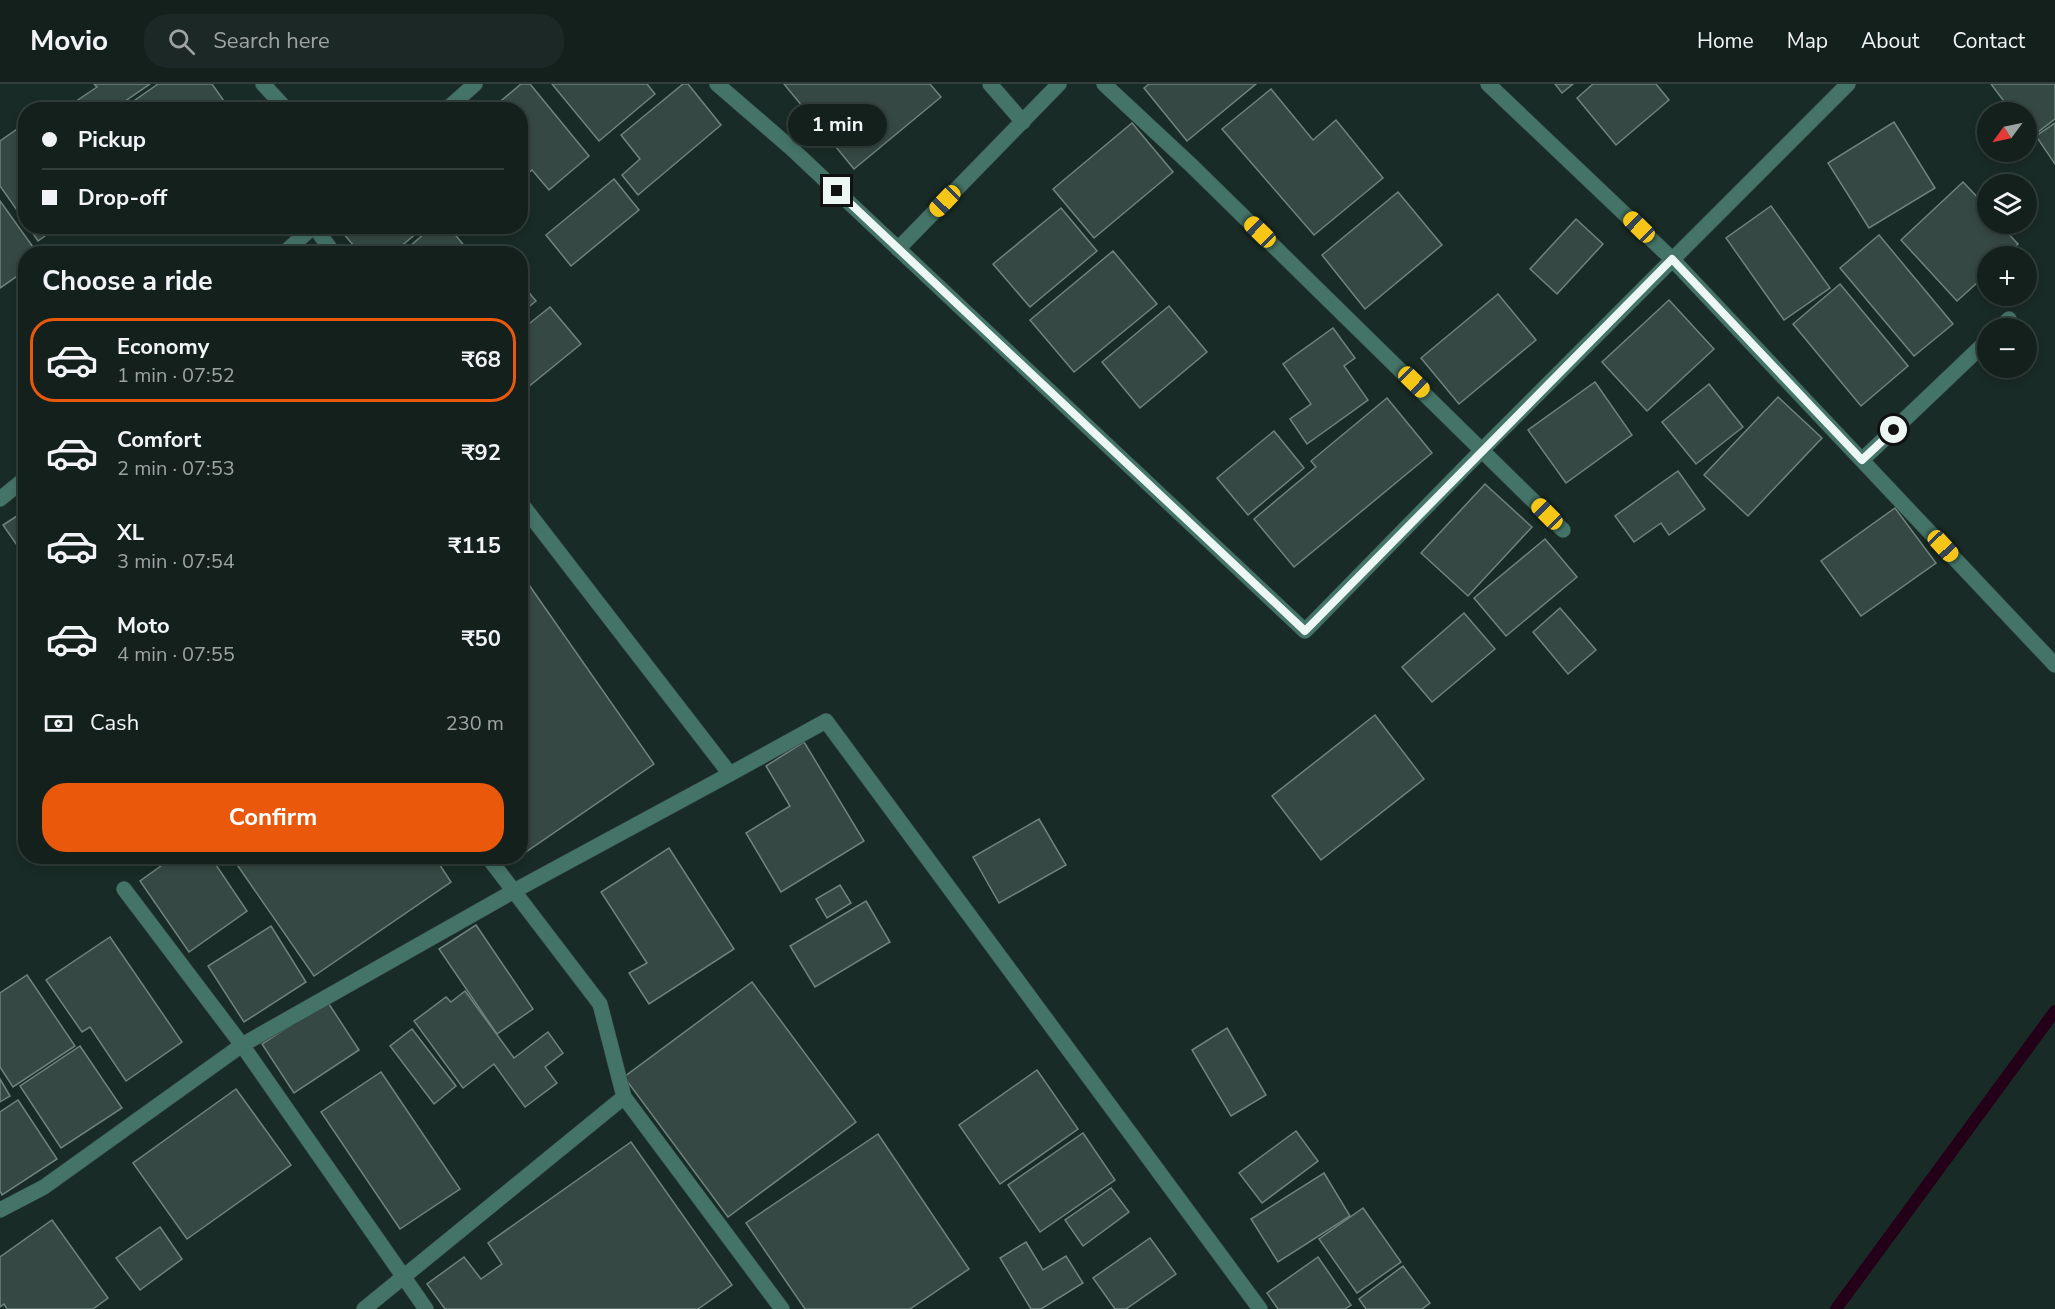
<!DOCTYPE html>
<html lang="en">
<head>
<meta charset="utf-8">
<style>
	:root { --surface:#13201c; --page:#1c2825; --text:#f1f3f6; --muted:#9da3a3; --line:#323e3b; --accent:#ea580c }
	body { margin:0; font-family:"Nunito Sans",sans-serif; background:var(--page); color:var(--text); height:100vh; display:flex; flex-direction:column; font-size:22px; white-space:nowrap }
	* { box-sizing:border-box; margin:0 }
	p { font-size:20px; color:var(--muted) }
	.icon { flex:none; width:33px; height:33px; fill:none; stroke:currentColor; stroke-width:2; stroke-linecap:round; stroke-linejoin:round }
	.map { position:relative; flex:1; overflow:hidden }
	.drawer { position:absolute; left:18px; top:162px; width:510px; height:618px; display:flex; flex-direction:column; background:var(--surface); border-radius:24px; box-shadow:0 3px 9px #0003,0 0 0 2px var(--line) }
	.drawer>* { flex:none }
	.hud { position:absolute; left:18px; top:18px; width:510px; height:132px; border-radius:24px; box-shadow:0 3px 9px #0003,0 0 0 2px var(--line); display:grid; align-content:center; height:132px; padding:0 24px; background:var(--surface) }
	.needle { width:39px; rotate:237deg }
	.tools { position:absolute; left:1977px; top:18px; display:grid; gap:12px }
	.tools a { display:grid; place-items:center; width:60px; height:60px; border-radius:50%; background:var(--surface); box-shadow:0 3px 9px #0003,0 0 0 2px var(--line); font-size:30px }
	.end { position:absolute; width:27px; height:27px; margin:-14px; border:8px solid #ecf7f4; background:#111; box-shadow:0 0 0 3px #111 }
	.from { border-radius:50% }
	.bubble { position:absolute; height:42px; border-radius:21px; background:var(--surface); box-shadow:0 3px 9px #0003,0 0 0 2px var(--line); font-size:20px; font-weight:700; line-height:42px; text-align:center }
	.car { position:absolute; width:18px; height:36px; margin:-18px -9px; border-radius:8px; box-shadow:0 0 4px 2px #0007; background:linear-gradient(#f5c518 24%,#345 0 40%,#f5c518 0 76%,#345 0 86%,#f5c518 0) }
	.hud b { display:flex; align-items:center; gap:21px; height:57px; font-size:22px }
	.hud b+b { border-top:2px solid var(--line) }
	.hud i { width:15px; height:15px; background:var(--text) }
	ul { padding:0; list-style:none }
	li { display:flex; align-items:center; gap:18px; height:84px; margin:0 12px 9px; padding:0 12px; border:3px solid transparent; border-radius:24px }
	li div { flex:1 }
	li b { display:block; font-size:22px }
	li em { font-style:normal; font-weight:700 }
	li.selected { border-color:var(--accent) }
	li>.icon { width:54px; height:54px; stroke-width:1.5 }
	h2 { padding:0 24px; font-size:27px; line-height:72px }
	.pay { display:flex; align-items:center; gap:15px; height:66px; padding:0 24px; font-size:22px }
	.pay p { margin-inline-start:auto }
	.cta { display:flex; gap:12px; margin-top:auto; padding:12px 24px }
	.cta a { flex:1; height:69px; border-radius:24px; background:var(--accent); color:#fff; font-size:24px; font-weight:700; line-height:69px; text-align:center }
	header { display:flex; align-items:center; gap:36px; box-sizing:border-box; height:84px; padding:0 30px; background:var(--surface); border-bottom:2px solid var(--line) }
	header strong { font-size:28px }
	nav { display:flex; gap:33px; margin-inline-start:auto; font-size:21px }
	.search { width:420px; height:54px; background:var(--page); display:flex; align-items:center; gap:15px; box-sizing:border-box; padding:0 21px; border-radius:24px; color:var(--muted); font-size:22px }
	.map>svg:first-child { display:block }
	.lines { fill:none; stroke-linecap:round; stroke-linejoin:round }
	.stream { stroke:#230018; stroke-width:12 }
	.building { fill:#364843; stroke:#6f837d; stroke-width:1.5 }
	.street-casing { stroke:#374843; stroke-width:16 }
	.street { stroke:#447367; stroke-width:15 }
	.route { stroke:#ecf7f4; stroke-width:8 }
</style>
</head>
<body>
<header>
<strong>Movio</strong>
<div class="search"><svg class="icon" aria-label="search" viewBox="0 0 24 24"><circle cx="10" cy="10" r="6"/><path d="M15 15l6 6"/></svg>Search here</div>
<nav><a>Home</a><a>Map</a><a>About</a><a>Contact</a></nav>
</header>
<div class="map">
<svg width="2055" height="1225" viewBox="0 0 2055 1225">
	<rect width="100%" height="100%" fill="#192b26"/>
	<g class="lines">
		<!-- stream -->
		<polyline class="stream" points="1836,1225 2055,927"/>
	</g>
	<!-- building -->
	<g class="building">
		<polygon points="94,0 150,0 112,26 63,26 97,3"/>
		<polygon points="158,0 212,0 224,17 212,26 121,26"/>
		<polygon points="521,0 530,0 589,72 549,106 532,86 520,96 520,26 490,26"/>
		<polygon points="552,0 647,0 655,10 599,57"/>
		<polygon points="683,0 688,0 721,41 638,111 622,91 640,75 621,51"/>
		<polygon points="784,0 930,0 941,13 854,85"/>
		<polygon points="1149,0 1256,0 1187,57 1144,4"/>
		<polygon points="1555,0 1573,0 1562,9"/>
		<polygon points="1593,0 1656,0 1669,16 1616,61 1577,14"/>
		<polygon points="1991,0 2055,0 2055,35 2030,54 2026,49 2026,28 2012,28"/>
		<polygon points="1271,5 1313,56 1336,36 1383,94 1314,151 1222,45"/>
		<polygon points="1894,38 1935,104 1869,144 1828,79"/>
		<polygon points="26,39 26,139 0,102 0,57"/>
		<polygon points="1132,39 1173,88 1094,154 1053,105"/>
		<polygon points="2055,39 2055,80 2036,52"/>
		<polygon points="614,95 639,126 571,182 546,151"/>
		<polygon points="1963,98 1984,120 1982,121 1988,127 1988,140 1999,140 2018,160 2005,172 1988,172 1988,189 1957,217 1901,156"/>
		<polygon points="1398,108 1442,161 1365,225 1322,171"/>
		<polygon points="0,117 38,170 26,170 26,186 0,204"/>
		<polygon points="1771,122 1830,204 1784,236 1726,154"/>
		<polygon points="1061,124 1097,167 1030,223 993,180"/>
		<polygon points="1576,135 1603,160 1557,210 1530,185"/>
		<polygon points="28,142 59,142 38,157"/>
		<polygon points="349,142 425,142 392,170 361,170 342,148"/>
		<polygon points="433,142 448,142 471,170 401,170"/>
		<polygon points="1879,151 1953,240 1914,272 1840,184"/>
		<polygon points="1113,167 1157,220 1074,288 1030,236"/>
		<polygon points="520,198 536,217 520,230"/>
		<polygon points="1840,200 1908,282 1861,322 1793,240"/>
		<polygon points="1498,210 1536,256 1459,320 1421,274"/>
		<polygon points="1669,216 1714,265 1647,327 1602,278"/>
		<polygon points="1169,222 1207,268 1140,324 1102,278"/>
		<polygon points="550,223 581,260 522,308 520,247"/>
		<polygon points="1333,244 1355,274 1344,282 1368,316 1307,360 1290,335 1311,320 1283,280"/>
		<polygon points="1595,298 1632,351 1566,399 1528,346"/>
		<polygon points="1709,300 1743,343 1696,380 1662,338"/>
		<polygon points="1778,313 1822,354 1748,432 1704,391"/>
		<polygon points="1387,314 1432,369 1294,483 1254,435 1316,383 1311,377"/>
		<polygon points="1274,347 1304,384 1248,431 1217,394"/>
		<polygon points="1678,387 1705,425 1669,451 1661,439 1634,458 1615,432"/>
		<polygon points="1485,400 1532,443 1468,512 1421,469"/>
		<polygon points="1895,424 1936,479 1861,532 1821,477"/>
		<polygon points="26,426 26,474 3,441"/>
		<polygon points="1545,455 1577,493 1506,552 1474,514"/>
		<polygon points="520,488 654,680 520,772"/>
		<polygon points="1560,524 1596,566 1568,590 1533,548"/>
		<polygon points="1464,529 1495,565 1432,618 1402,583"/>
		<polygon points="1375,631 1424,695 1321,776 1272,712"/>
		<polygon points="804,658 864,757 781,808 746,749 790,722 766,682"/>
		<polygon points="1039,735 1066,781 999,819 973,773"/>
		<polygon points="669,764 734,865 649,920 629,889 647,879 601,808"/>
		<polygon points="175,772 210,772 247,827 189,868 140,797"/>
		<polygon points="231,772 434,772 451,798 314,892"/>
		<polygon points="840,801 851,819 827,834 816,815"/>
		<polygon points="866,817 890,858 815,903 790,862"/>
		<polygon points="476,841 533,925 497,950 439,865"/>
		<polygon points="271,842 306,898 244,938 208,882"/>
		<polygon points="110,853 182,958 126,997 90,943 82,948 46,896"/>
		<polygon points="27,891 75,962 13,1003 0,983 0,909"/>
		<polygon points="752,898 856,1038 728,1133 624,993"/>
		<polygon points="465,907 514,974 548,948 563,969 545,983 557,999 525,1023 494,980 463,1004 414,937 446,913 451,918"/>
		<polygon points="327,917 359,966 294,1009 262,960"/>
		<polygon points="1227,944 1266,1011 1231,1032 1192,966"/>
		<polygon points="412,945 456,1002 434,1020 390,962"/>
		<polygon points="80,962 122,1024 61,1064 20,1002"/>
		<polygon points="1037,986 1078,1045 1000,1100 959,1041"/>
		<polygon points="381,988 460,1105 400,1145 321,1028"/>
		<polygon points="0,995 10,1012 0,1018"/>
		<polygon points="236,1005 291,1081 187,1155 133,1079"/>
		<polygon points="18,1016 57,1075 2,1111 0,1107 0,1028"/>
		<polygon points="1296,1047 1318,1077 1262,1119 1239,1089"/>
		<polygon points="1083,1049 1115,1096 1040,1148 1008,1101"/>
		<polygon points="878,1050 969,1185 910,1225 805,1225 746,1139"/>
		<polygon points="631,1058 732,1201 698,1225 445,1225 427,1200 464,1173 481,1195 502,1180 488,1159"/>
		<polygon points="1324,1089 1350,1132 1278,1178 1251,1135"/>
		<polygon points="1111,1104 1129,1128 1083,1162 1065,1136"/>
		<polygon points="1363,1124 1401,1178 1357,1209 1319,1155"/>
		<polygon points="52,1136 108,1214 93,1225 7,1225 4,1220 0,1223 0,1173"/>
		<polygon points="160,1143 182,1175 140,1206 116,1174"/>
		<polygon points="1150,1154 1176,1190 1126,1225 1115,1225 1093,1194"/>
		<polygon points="1026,1158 1043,1186 1066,1172 1083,1199 1041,1225 1031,1225 1000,1174"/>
		<polygon points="1318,1173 1351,1221 1345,1225 1278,1225 1267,1209"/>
		<polygon points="1403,1182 1430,1219 1422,1225 1366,1225 1359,1215"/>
	</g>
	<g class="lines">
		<defs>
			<g id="street">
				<polyline points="263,0 287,26"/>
				<polyline points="717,0 791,64 1305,547 1490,358 1848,0"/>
				<polyline points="990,0 1023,38"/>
				<polyline points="1104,0 1191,81 1563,446"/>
				<polyline points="1488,0 1672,175 2055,581"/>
				<polyline points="446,26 475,0"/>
				<polyline points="314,142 334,170"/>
				<polyline points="898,165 1059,0"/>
				<polyline points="283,170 314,142"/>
				<polyline points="2000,244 2009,235"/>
				<polyline points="1862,376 1988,256"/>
				<polyline points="0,415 26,394"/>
				<polyline points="520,418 730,690 826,637 1260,1225"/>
				<polyline points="124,805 242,961 426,1225"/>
				<polyline points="624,1013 782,1225"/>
				<polyline points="0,1126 44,1103 242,961 514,807 730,690"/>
				<polyline points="364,1225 624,1013 600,920 487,772"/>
			</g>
		</defs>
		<!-- street casing -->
		<use href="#street" class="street-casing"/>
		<!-- street -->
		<use href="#street" class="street"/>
	</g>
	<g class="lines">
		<!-- route -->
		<polyline class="route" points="837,107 1305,547 1672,175 1862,376 1894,346"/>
	</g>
</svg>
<div class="tools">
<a><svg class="needle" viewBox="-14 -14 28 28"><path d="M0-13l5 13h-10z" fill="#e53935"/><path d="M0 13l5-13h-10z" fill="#9da3a3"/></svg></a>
<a><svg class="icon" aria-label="layers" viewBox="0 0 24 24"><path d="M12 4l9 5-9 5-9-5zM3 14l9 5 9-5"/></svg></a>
<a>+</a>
<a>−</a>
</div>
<i class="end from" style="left:1894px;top:346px"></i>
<i class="end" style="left:837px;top:107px"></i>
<div class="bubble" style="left:788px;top:20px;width:99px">1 min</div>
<i class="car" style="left:945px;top:117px;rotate:224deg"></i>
<i class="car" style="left:1639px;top:143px;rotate:314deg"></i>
<i class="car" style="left:1260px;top:148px;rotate:314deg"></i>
<i class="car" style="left:1414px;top:298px;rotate:134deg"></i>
<i class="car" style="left:1547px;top:430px;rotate:315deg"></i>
<i class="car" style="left:1943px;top:462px;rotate:137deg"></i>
<div class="hud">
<b><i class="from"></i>Pickup</b>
<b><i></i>Drop-off</b>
</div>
<section class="drawer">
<h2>Choose a ride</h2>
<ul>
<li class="selected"><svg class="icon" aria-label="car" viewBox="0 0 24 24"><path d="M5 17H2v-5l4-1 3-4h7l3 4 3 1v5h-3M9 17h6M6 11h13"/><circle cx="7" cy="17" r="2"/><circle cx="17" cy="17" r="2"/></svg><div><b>Economy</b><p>1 min · 07:52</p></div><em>₹68</em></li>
<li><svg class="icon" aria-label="car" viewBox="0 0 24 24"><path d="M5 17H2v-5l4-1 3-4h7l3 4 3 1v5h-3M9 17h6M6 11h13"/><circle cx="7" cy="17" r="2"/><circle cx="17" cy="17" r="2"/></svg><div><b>Comfort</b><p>2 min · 07:53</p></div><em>₹92</em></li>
<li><svg class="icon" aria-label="car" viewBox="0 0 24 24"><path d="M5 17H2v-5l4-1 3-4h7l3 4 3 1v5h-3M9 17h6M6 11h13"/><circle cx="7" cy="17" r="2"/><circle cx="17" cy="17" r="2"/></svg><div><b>XL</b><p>3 min · 07:54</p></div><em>₹115</em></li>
<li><svg class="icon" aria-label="car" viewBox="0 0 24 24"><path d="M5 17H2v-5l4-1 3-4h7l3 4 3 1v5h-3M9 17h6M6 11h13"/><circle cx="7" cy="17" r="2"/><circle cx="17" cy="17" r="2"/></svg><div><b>Moto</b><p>4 min · 07:55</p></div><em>₹50</em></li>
</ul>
<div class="pay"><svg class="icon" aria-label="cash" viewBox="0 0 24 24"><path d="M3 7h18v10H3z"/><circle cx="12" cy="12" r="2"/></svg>Cash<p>230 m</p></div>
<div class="cta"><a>Confirm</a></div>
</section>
</div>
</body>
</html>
